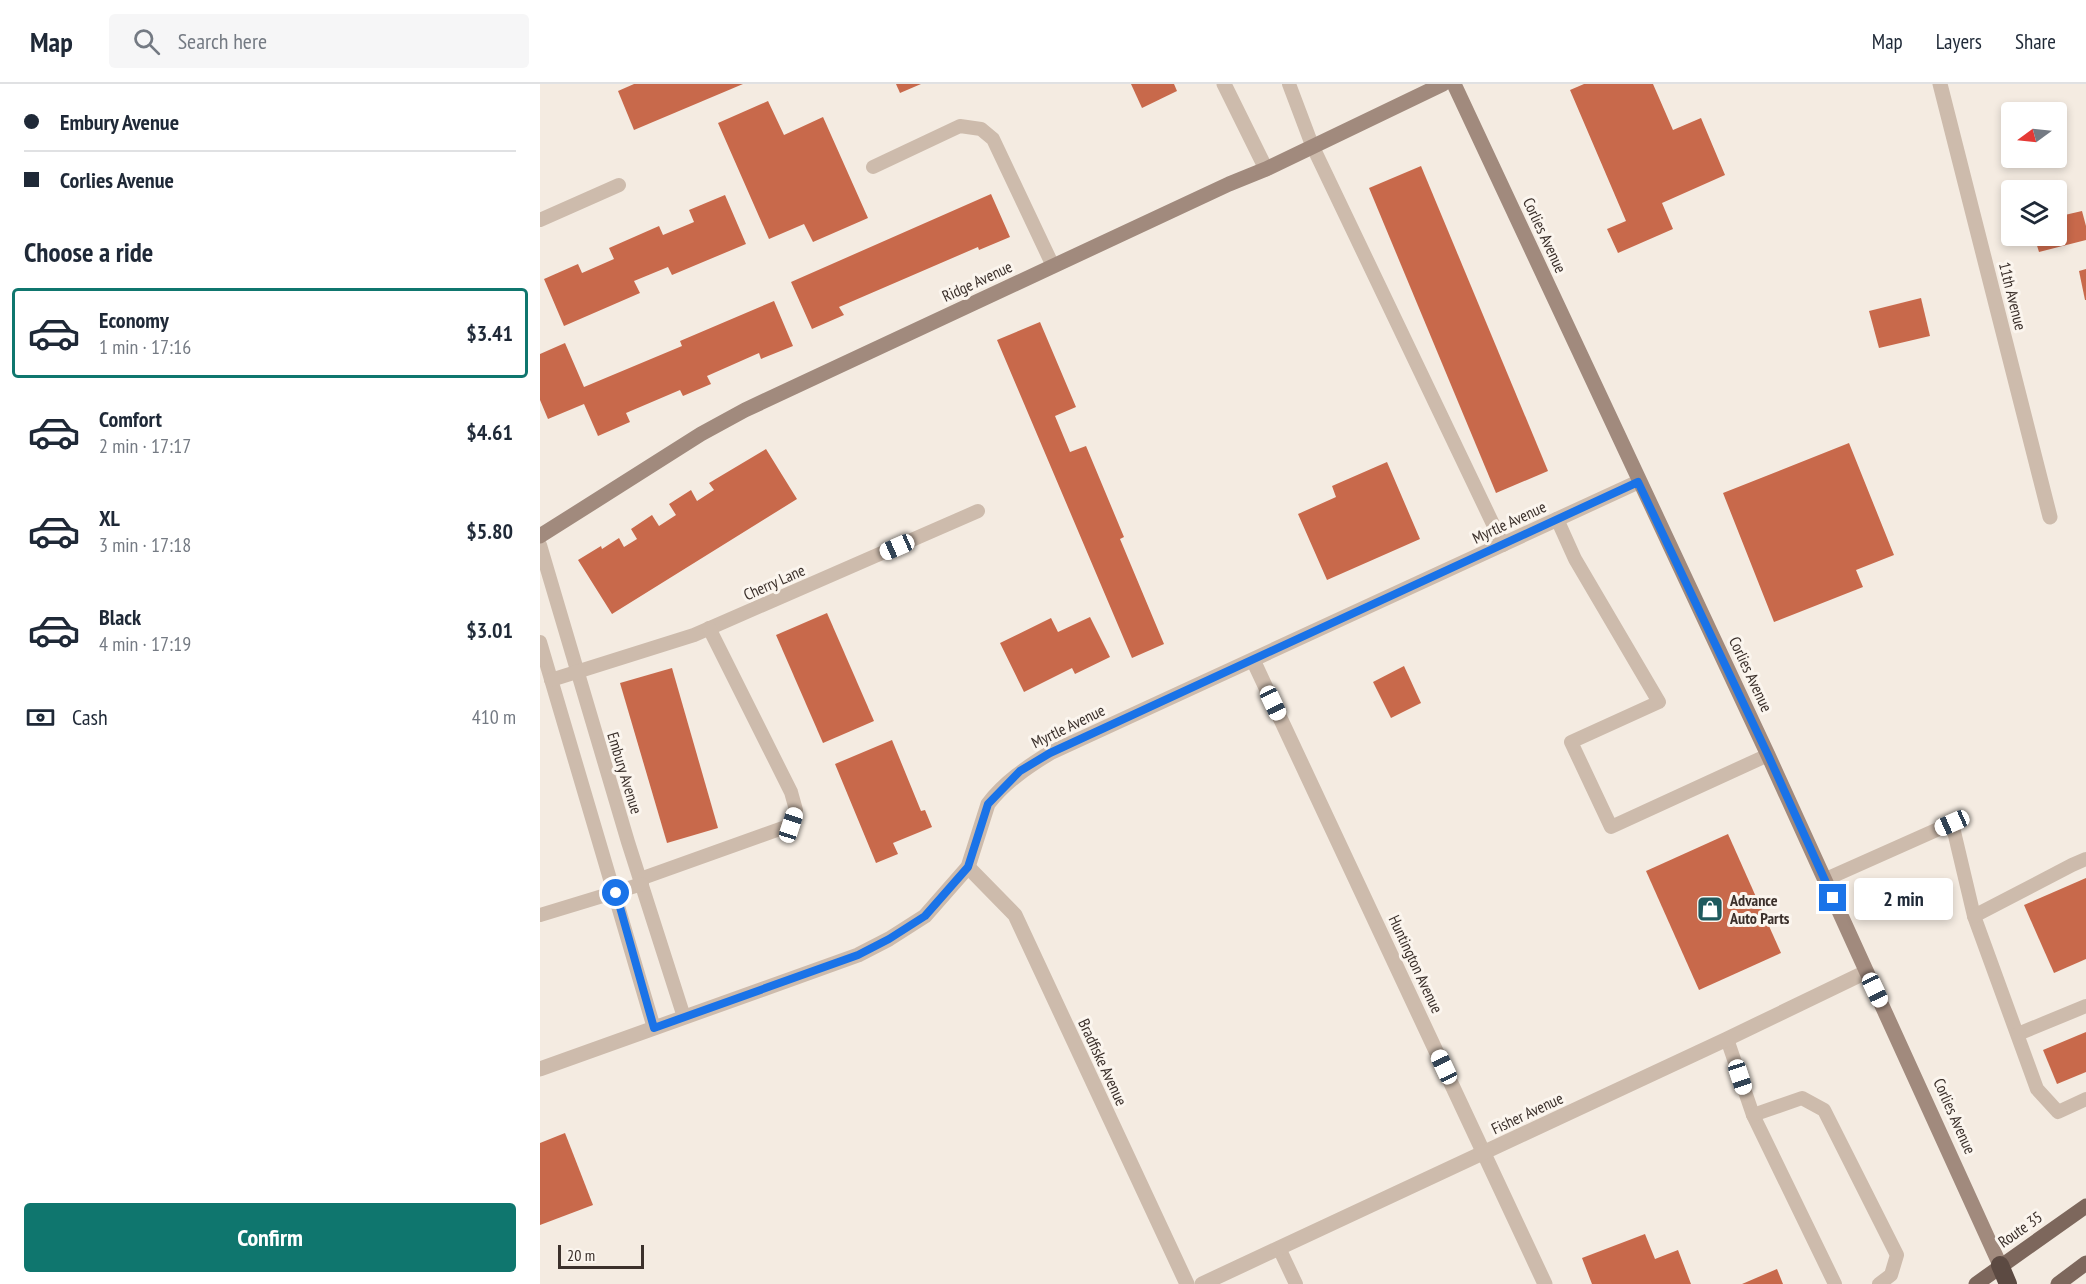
<!DOCTYPE html>
<html lang="en">
<head>
<meta charset="utf-8">
<style>
	:root { --surface:#fff; --page:#f6f6f7; --text:#1f2937; --muted:#747a83; --line:#e0e1e3; --accent:#0f766e }
	body { margin:0; font-family:"PT Sans Narrow",sans-serif; background:var(--page); color:var(--text); height:100vh; display:flex; flex-direction:column; font-size:22px; white-space:nowrap }
	* { box-sizing:border-box; margin:0 }
	p { font-size:20px; color:var(--muted) }
	.icon { flex:none; width:33px; height:33px; fill:none; stroke:currentColor; stroke-width:2; stroke-linecap:round; stroke-linejoin:round }
	.map { position:relative; flex:1; overflow:hidden }
	.panel { display:flex; flex-direction:column; background:var(--surface); width:540px }
	.panel>* { flex:none }
	.hud { display:grid; align-content:center; height:132px; padding:0 24px; background:var(--surface) }
	.needle { width:39px; rotate:255deg }
	.tools { position:absolute; left:1461px; top:18px; display:grid; gap:12px }
	.tools a { display:grid; place-items:center; width:66px; height:66px; border-radius:6px; background:var(--surface); box-shadow:0 3px 9px #0003; font-size:30px }
	.scale { position:absolute; left:18px; bottom:15px; width:86px; box-sizing:border-box; padding-left:6px; border:3px solid #3b302b; border-top:0; font-size:16px; line-height:21px; white-space:nowrap; color:#3b302b; -webkit-text-stroke:4px #fbf5ee; paint-order:stroke }
	.end { position:absolute; width:27px; height:27px; margin:-14px; border:8px solid #1a73e8; background:#fff; box-shadow:0 0 0 3px #fff }
	.from { border-radius:50% }
	.bubble { position:absolute; height:42px; border-radius:6px; background:var(--surface); box-shadow:0 3px 9px #0003; font-size:20px; font-weight:800; line-height:42px; text-align:center }
	.car { position:absolute; width:18px; height:36px; margin:-18px -9px; border-radius:8px; box-shadow:0 0 4px 2px #0007; background:linear-gradient(#fff 24%,#345 0 40%,#fff 0 76%,#345 0 86%,#fff 0) }
	.hud b { display:flex; align-items:center; gap:21px; height:57px; font-size:22px }
	.hud b+b { border-top:2px solid var(--line) }
	.hud i { width:15px; height:15px; background:var(--text) }
	ul { padding:0; list-style:none }
	li { display:flex; align-items:center; gap:18px; height:90px; margin:0 12px 9px; padding:0 12px; border:3px solid transparent; border-radius:6px }
	li div { flex:1 }
	li b { display:block; font-size:22px }
	li em { font-style:normal; font-weight:800 }
	li.active { border-color:var(--accent) }
	li>.icon { width:54px; height:54px; stroke-width:1.5 }
	h2 { padding:0 24px; font-size:27px; line-height:72px }
	.pay { display:flex; align-items:center; gap:15px; height:66px; padding:0 24px; font-size:22px }
	.pay p { margin-inline-start:auto }
	.button { display:flex; gap:12px; margin-top:auto; padding:12px 24px }
	.button a { flex:1; height:69px; border-radius:6px; background:var(--accent); color:#fff; font-size:24px; font-weight:800; line-height:69px; text-align:center }
	header { display:flex; align-items:center; gap:36px; box-sizing:border-box; height:84px; padding:0 30px; background:var(--surface); border-bottom:2px solid var(--line) }
	header strong { font-size:28px }
	nav { display:flex; gap:33px; margin-inline-start:auto; font-size:21px }
	.search { width:420px; height:54px; background:var(--page); display:flex; align-items:center; gap:15px; box-sizing:border-box; padding:0 21px; border-radius:6px; color:var(--muted); font-size:22px }
	main { display:flex; flex:1; min-height:0 }
	.map>svg:first-child { display:block }
	.building { fill:#c8694b }
	.lines { fill:none; stroke-linecap:round; stroke-linejoin:round }
	.lane { stroke:#cdbbac; stroke-width:14 }
	.street { stroke:#cdbbac; stroke-width:15 }
	.secondary { stroke:#a18a7d; stroke-width:15 }
	.primary { stroke:#7d675c; stroke-width:15 }
	.highway { stroke:#5c4a42; stroke-width:18 }
	.route { stroke:#1a73e8; stroke-width:8 }
	.labels { text-anchor:middle; stroke-width:6; stroke-linejoin:round; paint-order:stroke }
	.street-label { font-size:16px; fill:#3b302b; stroke:#fbf5ee }
	.poi-label { font-size:16px; font-weight:bold; fill:#3b302b; stroke:#fbf5ee; text-anchor:start }
</style>
</head>
<body>
<header>
<strong>Map</strong>
<div class="search"><svg class="icon" aria-label="search" viewBox="0 0 24 24"><circle cx="10" cy="10" r="6"/><path d="M15 15l6 6"/></svg>Search here</div>
<nav><a>Map</a><a>Layers</a><a>Share</a></nav>
</header>
<main>
<section class="panel">
<div class="hud">
<b><i class="from"></i>Embury Avenue</b>
<b><i></i>Corlies Avenue</b>
</div>
<h2>Choose a ride</h2>
<ul>
<li class="active"><svg class="icon" aria-label="car" viewBox="0 0 24 24"><path d="M5 17H2v-5l4-1 3-4h7l3 4 3 1v5h-3M9 17h6M6 11h13"/><circle cx="7" cy="17" r="2"/><circle cx="17" cy="17" r="2"/></svg><div><b>Economy</b><p>1 min · 17:16</p></div><em>$3.41</em></li>
<li><svg class="icon" aria-label="car" viewBox="0 0 24 24"><path d="M5 17H2v-5l4-1 3-4h7l3 4 3 1v5h-3M9 17h6M6 11h13"/><circle cx="7" cy="17" r="2"/><circle cx="17" cy="17" r="2"/></svg><div><b>Comfort</b><p>2 min · 17:17</p></div><em>$4.61</em></li>
<li><svg class="icon" aria-label="car" viewBox="0 0 24 24"><path d="M5 17H2v-5l4-1 3-4h7l3 4 3 1v5h-3M9 17h6M6 11h13"/><circle cx="7" cy="17" r="2"/><circle cx="17" cy="17" r="2"/></svg><div><b>XL</b><p>3 min · 17:18</p></div><em>$5.80</em></li>
<li><svg class="icon" aria-label="car" viewBox="0 0 24 24"><path d="M5 17H2v-5l4-1 3-4h7l3 4 3 1v5h-3M9 17h6M6 11h13"/><circle cx="7" cy="17" r="2"/><circle cx="17" cy="17" r="2"/></svg><div><b>Black</b><p>4 min · 17:19</p></div><em>$3.01</em></li>
</ul>
<div class="pay"><svg class="icon" aria-label="cash" viewBox="0 0 24 24"><path d="M3 7h18v10H3z"/><circle cx="12" cy="12" r="2"/></svg>Cash<p>410 m</p></div>
<div class="button"><a>Confirm</a></div>
</section>
<div class="map">
<svg width="1546" height="1200" viewBox="0 0 1546 1200">
	<rect width="100%" height="100%" fill="#f4ebe1"/>
	<!-- building -->
	<g class="building">
		<polygon points="94,0 203,0 94,46 78,7"/>
		<polygon points="356,0 381,0 360,9"/>
		<polygon points="591,0 634,0 637,7 602,24"/>
		<polygon points="1044,0 1113,0 1133,46 1161,34 1185,91 1122,119 1133,145 1078,169 1067,145 1086,137 1030,6"/>
		<polygon points="228,17 244,51 283,33 328,134 273,158 264,140 229,155 178,39"/>
		<polygon points="881,82 1008,387 956,409 829,104"/>
		<polygon points="451,110 470,153 439,166 438,163 299,223 304,231 272,245 251,198"/>
		<polygon points="185,111 206,160 132,191 128,183 94,197 100,209 24,242 4,195 38,180 42,189 74,175 69,164 119,142 123,151 154,138 149,126"/>
		<polygon points="1542,127 1546,142 1546,156 1499,168 1494,152 1516,152 1516,133"/>
		<polygon points="1546,185 1546,216 1545,216 1539,187"/>
		<polygon points="1381,214 1390,252 1339,264 1329,227"/>
		<polygon points="234,217 253,262 221,275 219,269 167,292 171,300 143,312 140,306 86,329 90,338 58,352 44,320 8,335 0,316 0,270 25,259 44,303 142,262 140,257"/>
		<polygon points="500,238 536,323 515,332 530,368 546,362 584,453 580,455 624,560 592,574 457,256"/>
		<polygon points="1309,359 1354,471 1316,486 1323,503 1234,538 1183,409"/>
		<polygon points="226,365 257,415 72,530 38,476 61,462 62,465 79,454 84,463 97,455 91,445 112,431 119,442 136,431 129,420 151,406 157,417 174,406 169,399"/>
		<polygon points="847,378 880,455 787,496 758,430 796,413 792,402"/>
		<polygon points="287,529 334,637 283,659 236,551"/>
		<polygon points="550,533 570,573 535,590 532,584 484,608 460,559 511,534 518,548"/>
		<polygon points="864,582 881,619 851,634 833,598"/>
		<polygon points="132,584 178,744 127,759 80,599"/>
		<polygon points="352,656 381,727 385,726 392,743 353,759 358,770 336,779 295,680"/>
		<polygon points="1188,750 1241,869 1159,906 1106,787"/>
		<polygon points="1546,794 1546,875 1514,889 1484,821"/>
		<polygon points="1546,948 1546,988 1517,1000 1503,966"/>
		<polygon points="25,1049 53,1121 0,1141 0,1059"/>
		<polygon points="1105,1150 1115,1175 1138,1166 1151,1200 1052,1200 1042,1174"/>
		<polygon points="1237,1185 1243,1200 1202,1200"/>
	</g>
	<g class="lines">
		<!-- lane -->
		<g class="lane">
			<polyline points="749,0 772,61 963,461"/>
			<polyline points="333,83 420,42 441,45 453,55 513,182"/>
			<polyline points="0,136 79,101"/>
			<polyline points="1017,435 1035,475 1119,618 1031,658 1071,743 1228,671"/>
			<polyline points="0,461 88,758 144,933"/>
			<polyline points="0,558 114,944"/>
			<polyline points="11,596 154,551 438,427"/>
			<polyline points="100,795 251,741 256,726 251,708 169,544"/>
			<polyline points="1284,796 1412,739 1434,832 1497,1005 1518,1028 1546,1015"/>
			<polyline points="0,831 102,800"/>
			<polyline points="1434,832 1532,781 1546,775"/>
			<polyline points="1478,950 1546,922"/>
			<polyline points="1187,955 1213,1031 1295,1200"/>
			<polyline points="1213,1031 1262,1014 1284,1026 1357,1171 1351,1191 1339,1200"/>
			<polyline points="739,1164 756,1200"/>
		</g>
		<!-- street -->
		<g class="street">
			<polyline points="684,0 726,85"/>
			<polyline points="1400,0 1510,433"/>
			<polyline points="713,576 1005,1200"/>
			<polyline points="428,783 475,831 647,1200"/>
			<path d="M 0,985 L 318,871 L 349,855 L 385,832 L 428,783 L 448,720 C 465,698 487,683 510,669 L 1098,398"/>
			<polyline points="662,1200 1187,955 1326,888"/>
		</g>
		<!-- secondary -->
		<g class="secondary">
			<polyline points="914,0 1228,671 1460,1181"/>
			<polyline points="0,452 161,350 205,326 689,100 726,85 903,0"/>
		</g>
		<!-- primary -->
		<g class="primary">
			<polyline points="1436,1200 1546,1122"/>
			<polyline points="1518,1200 1546,1179"/>
		</g>
		<!-- highway -->
		<polyline class="highway" points="1460,1181 1468,1200"/>
	</g>
	<g class="lines">
		<!-- route -->
		<polyline class="route" points="76,809 114,944 318,871 349,855 385,832 428,783 448,720 480,687 510,669 1098,398 1228,671 1293,814"/>
	</g>
	<!-- icons -->
	<defs>
		<symbol id="shop-square" viewBox="-11 -11 22 22"><rect x="-9" y="-9" width="18" height="18" rx="4" fill="#1f5a5e" stroke="#fbf5ee"/><path d="M-5-2.5h2.3a2.7 3.5 0 0 1 5.4 0H5L5.5 6h-11ZM-1.5-2.5h3a1.5 2.3 0 0 0-3 0Z" fill="#fff"/></symbol>
	</defs>
	<g fill-rule="evenodd">
		<use href="#shop-square" x="1155" y="810" width="30" height="30"/>
	</g>
	<g class="labels">
		<!-- street labels -->
		<g class="street-label">
			<text transform="translate(1005 151) rotate(65)" y="6">Corlies Avenue</text>
			<text transform="translate(437 197) rotate(-25)" y="6">Ridge Avenue</text>
			<text transform="translate(1473 212) rotate(76)" y="6">11th Avenue</text>
			<text transform="translate(969 438) rotate(-25)" y="6">Myrtle Avenue</text>
			<text transform="translate(234 498) rotate(-24)" y="6">Cherry Lane</text>
			<text transform="translate(1211 590) rotate(65)" y="6">Corlies Avenue</text>
			<text transform="translate(528 642) rotate(-26)" y="6">Myrtle Avenue</text>
			<text transform="translate(85 689) rotate(73)" y="6">Embury Avenue</text>
			<text transform="translate(876 880) rotate(65)" y="6">Huntington Avenue</text>
			<text transform="translate(563 978) rotate(65)" y="6">Bradfiske Avenue</text>
			<text transform="translate(987 1029) rotate(-25)" y="6">Fisher Avenue</text>
			<text transform="translate(1415 1032) rotate(66)" y="6">Corlies Avenue</text>
			<text transform="translate(1480 1145) rotate(-35)" y="6">Route 35</text>
		</g>
		<!-- poi labels -->
		<g class="poi-label">
			<text x="1190" y="822">Advance<tspan x="1190" dy="18">Auto Parts</tspan></text>
		</g>
	</g>
</svg>
<div class="tools">
<a><svg class="needle" viewBox="-14 -14 28 28"><path d="M0-13l5 13h-10z" fill="#e53935"/><path d="M0 13l5-13h-10z" fill="#747a83"/></svg></a>
<a><svg class="icon" aria-label="layers" viewBox="0 0 24 24"><path d="M12 4l9 5-9 5-9-5zM3 14l9 5 9-5"/></svg></a>
</div>
<div class="scale">20 m</div>
<i class="end from" style="left:76px;top:809px"></i>
<i class="end" style="left:1293px;top:814px"></i>
<div class="bubble" style="left:1314px;top:794px;width:99px">2 min</div>
<i class="car" style="left:357px;top:463px;rotate:246deg"></i>
<i class="car" style="left:733px;top:619px;rotate:155deg"></i>
<i class="car" style="left:1412px;top:739px;rotate:246deg"></i>
<i class="car" style="left:251px;top:741px;rotate:18deg"></i>
<i class="car" style="left:1335px;top:906px;rotate:155deg"></i>
<i class="car" style="left:904px;top:983px;rotate:335deg"></i>
<i class="car" style="left:1200px;top:993px;rotate:162deg"></i>
</div>
</main>
</body>
</html>
